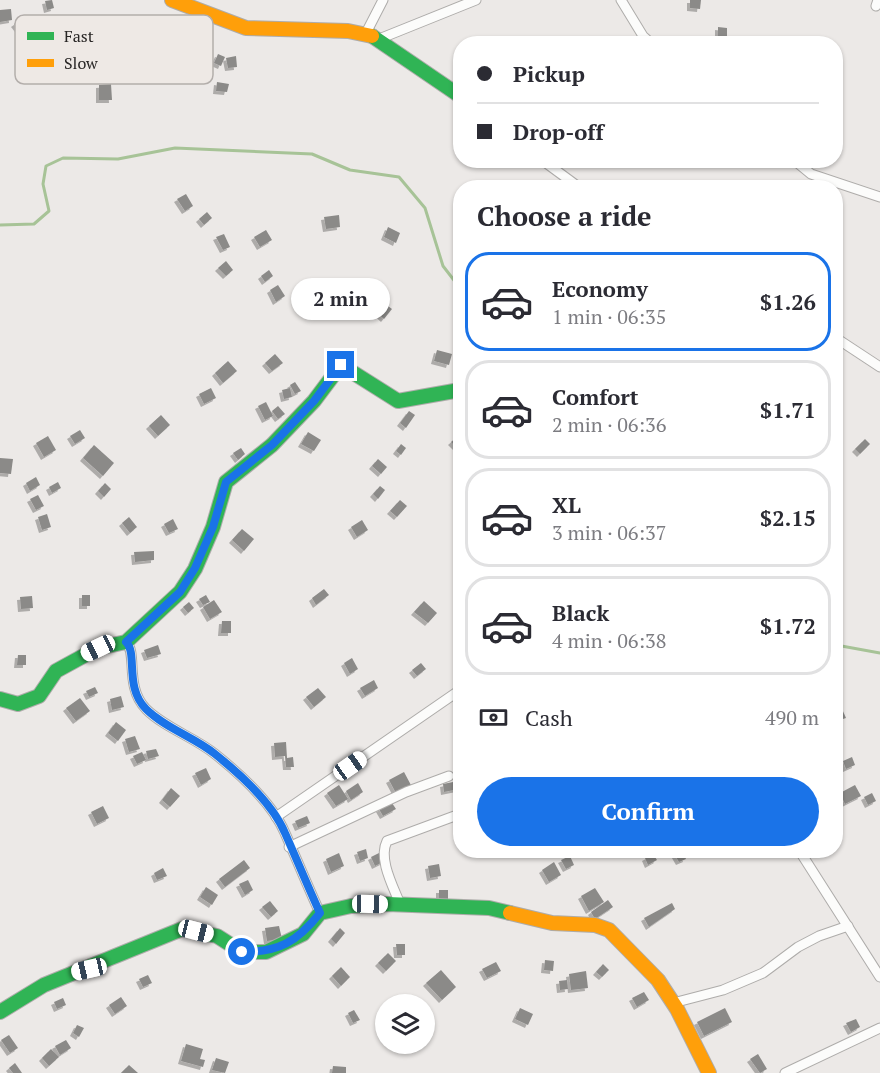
<!DOCTYPE html>
<html lang="en">
<head>
<meta charset="utf-8">
<style>
	:root { --surface:#fff; --page:#f2f2f3; --text:#2b2b33; --muted:#7c7c81; --line:#e1e1e2; --accent:#1a73e8 }
	body { margin:0; font-family:"PT Serif",serif; background:var(--page); color:var(--text); height:100vh; display:flex; flex-direction:column; font-size:22px; white-space:nowrap }
	* { box-sizing:border-box; margin:0 }
	p { font-size:20px; color:var(--muted) }
	.icon { flex:none; width:33px; height:33px; fill:none; stroke:currentColor; stroke-width:2; stroke-linecap:round; stroke-linejoin:round }
	.map { position:relative; flex:1; overflow:hidden }
	.panel { position:absolute; left:453px; top:180px; width:390px; height:678px; display:flex; flex-direction:column; background:var(--surface); border-radius:24px; box-shadow:0 2px 4px #0004 }
	.panel>* { flex:none }
	.guide { position:absolute; left:453px; top:36px; width:390px; height:132px; border-radius:24px; box-shadow:0 2px 4px #0004; display:grid; align-content:center; height:132px; padding:0 24px; background:var(--surface) }
	.buttons { position:absolute; left:375px; top:994px; display:grid; gap:12px }
	.buttons a { display:grid; place-items:center; width:60px; height:60px; border-radius:50%; background:var(--surface); box-shadow:0 2px 4px #0004; font-size:30px }
	.end { position:absolute; width:27px; height:27px; margin:-14px; border:8px solid #1a73e8; background:#fff; box-shadow:0 0 0 3px #fff }
	.from { border-radius:50% }
	.bubble { position:absolute; height:42px; border-radius:21px; background:var(--surface); box-shadow:0 2px 4px #0004; font-size:20px; font-weight:800; line-height:42px; text-align:center }
	.car { position:absolute; width:18px; height:36px; margin:-18px -9px; border-radius:8px; box-shadow:0 0 4px 2px #0007; background:linear-gradient(#fff 24%,#345 0 40%,#fff 0 76%,#345 0 86%,#fff 0) }
	.guide b { display:flex; align-items:center; gap:21px; height:57px; font-size:22px }
	.guide b+b { border-top:2px solid var(--line) }
	.guide i { width:15px; height:15px; background:var(--text) }
	ul { padding:0; list-style:none }
	li { display:flex; align-items:center; gap:18px; height:99px; margin:0 12px 9px; padding:0 12px; border:3px solid var(--line); border-radius:24px }
	li div { flex:1 }
	li b { display:block; font-size:22px }
	li em { font-style:normal; font-weight:800 }
	li.selected { border-color:var(--accent) }
	li>.icon { width:54px; height:54px; stroke-width:1.5 }
	h2 { padding:0 24px; font-size:27px; line-height:72px }
	.pay { display:flex; align-items:center; gap:15px; height:66px; padding:0 24px; font-size:22px }
	.pay p { margin-inline-start:auto }
	.cta { display:flex; gap:12px; margin-top:auto; padding:12px 24px }
	.cta a { flex:1; height:69px; border-radius:36px; background:var(--accent); color:#fff; font-size:24px; font-weight:800; line-height:69px; text-align:center }
	.map>svg:first-child { display:block }
	.lines { fill:none; stroke-linecap:round; stroke-linejoin:round }
	.stream { stroke:#a7c397; stroke-width:3 }
	.building { fill:#8b8a88; filter:url(#shadow) }
	.street-casing { stroke:#aeacaa; stroke-width:11 }
	.fast-casing { stroke:#aeacaa; stroke-width:16 }
	.slow-casing { stroke:#aeacaa; stroke-width:16 }
	.street { stroke:#fcfcfb; stroke-width:9 }
	.fast { stroke:#30b455; stroke-width:14 }
	.slow { stroke:#ff9f0a; stroke-width:14 }
	.route { stroke:#1a73e8; stroke-width:8 }
	.key { fill:#eee9e5; stroke:#b3aeab; stroke-width:1.5 }
	.key-label { font-size:16px; fill:#282625 }
</style>
</head>
<body>
<div class="map">
<svg width="880" height="1073" viewBox="0 0 880 1073">
	<defs>
		<filter id="shadow"><feDropShadow dx="-3" dy="3" stdDeviation="0" flood-color="#0004"/></filter>
	</defs>
	<rect width="100%" height="100%" fill="#ece9e7"/>
	<g class="lines">
		<!-- stream -->
		<g class="stream">
			<polyline points="0,225 34,224 49,211 43,184 46,166 63,158 118,159 175,148 312,154 350,170 399,177 425,208 443,266 460,288"/>
			<polyline points="836,645 880,653"/>
		</g>
	</g>
	<!-- building -->
	<g class="building">
		<polygon points="52,0 54,8 47,10 45,1"/>
		<polygon points="690,0 701,0 700,9 690,8"/>
		<polygon points="11,9 12,20 0,22 0,10"/>
		<polygon points="24,17 31,27 22,34 14,24"/>
		<polygon points="718,27 727,28 727,36 718,36"/>
		<polygon points="218,54 225,57 221,66 214,63"/>
		<polygon points="236,56 237,67 228,68 226,58"/>
		<polygon points="217,82 229,84 227,92 216,91"/>
		<polygon points="111,84 112,100 99,100 99,85"/>
		<polygon points="186,194 193,206 185,211 177,199"/>
		<polygon points="207,212 212,218 204,225 199,219"/>
		<polygon points="339,215 340,227 326,229 324,217"/>
		<polygon points="388,227 400,233 396,243 384,237"/>
		<polygon points="266,230 272,240 260,247 254,237"/>
		<polygon points="224,234 230,247 223,250 216,237"/>
		<polygon points="226,261 233,270 226,276 218,268"/>
		<polygon points="269,270 273,276 265,282 261,276"/>
		<polygon points="278,285 285,296 276,302 270,290"/>
		<polygon points="380,300 392,309 384,319 373,309"/>
		<polygon points="437,350 452,354 449,365 434,361"/>
		<polygon points="275,354 283,363 272,371 265,363"/>
		<polygon points="228,361 237,371 223,383 215,373"/>
		<polygon points="295,382 301,391 295,394 290,385"/>
		<polygon points="211,388 216,398 204,404 199,394"/>
		<polygon points="290,388 292,397 284,399 282,390"/>
		<polygon points="266,402 273,416 265,420 258,406"/>
		<polygon points="278,406 285,414 278,419 272,411"/>
		<polygon points="409,411 415,415 406,428 400,423"/>
		<polygon points="161,415 170,425 158,436 149,426"/>
		<polygon points="80,430 85,438 75,444 70,436"/>
		<polygon points="308,432 321,440 314,451 301,444"/>
		<polygon points="48,436 56,450 44,457 36,443"/>
		<polygon points="458,436 460,445 457,448 451,442"/>
		<polygon points="865,439 870,444 860,454 855,449"/>
		<polygon points="401,444 406,448 401,455 396,451"/>
		<polygon points="94,445 114,463 103,476 83,458"/>
		<polygon points="241,448 245,454 238,460 233,453"/>
		<polygon points="0,458 13,459 11,474 0,473"/>
		<polygon points="378,459 387,467 381,474 372,466"/>
		<polygon points="36,477 40,485 30,491 26,483"/>
		<polygon points="58,482 61,488 52,493 49,487"/>
		<polygon points="105,483 111,489 104,497 98,491"/>
		<polygon points="380,486 385,490 378,499 373,494"/>
		<polygon points="38,495 44,506 36,510 30,499"/>
		<polygon points="400,500 407,506 397,517 390,511"/>
		<polygon points="47,514 51,527 42,530 38,517"/>
		<polygon points="129,517 137,527 130,533 122,523"/>
		<polygon points="173,519 178,529 169,533 164,524"/>
		<polygon points="362,520 368,530 357,537 351,527"/>
		<polygon points="242,529 254,539 244,551 232,540"/>
		<polygon points="154,551 154,560 135,562 134,552"/>
		<polygon points="324,589 329,595 316,605 312,598"/>
		<rect x="82" y="595" width="8" height="11"/>
		<polygon points="206,595 210,602 203,605 199,599"/>
		<polygon points="32,596 33,608 21,609 20,597"/>
		<polygon points="214,600 222,612 210,619 203,607"/>
		<polygon points="424,601 437,613 428,623 414,612"/>
		<polygon points="189,602 194,608 188,613 183,607"/>
		<polygon points="222,621 231,621 231,633 221,633"/>
		<polygon points="158,645 161,654 147,658 144,650"/>
		<polygon points="18,655 26,655 26,665 17,665"/>
		<polygon points="352,658 358,669 350,674 344,663"/>
		<polygon points="421,663 426,669 417,676 412,670"/>
		<polygon points="374,680 378,688 365,696 360,688"/>
		<polygon points="95,687 98,693 89,697 86,691"/>
		<polygon points="318,688 326,697 314,707 306,697"/>
		<polygon points="121,696 124,707 112,710 110,699"/>
		<polygon points="80,698 90,711 76,721 66,708"/>
		<polygon points="842,709 846,718 837,721 836,712"/>
		<polygon points="116,722 126,730 118,741 108,733"/>
		<polygon points="135,736 140,749 129,752 125,739"/>
		<polygon points="286,742 287,758 293,757 294,767 286,767 285,756 275,757 274,743"/>
		<polygon points="156,749 159,756 148,759 146,751"/>
		<polygon points="142,752 146,760 137,764 133,756"/>
		<polygon points="852,757 855,765 846,769 843,761"/>
		<polygon points="206,768 211,779 201,785 195,773"/>
		<polygon points="404,772 412,787 397,795 389,780"/>
		<polygon points="458,781 459,789 444,792 443,784"/>
		<polygon points="358,783 363,792 351,800 346,791"/>
		<polygon points="339,785 348,799 336,806 327,793"/>
		<polygon points="855,785 861,796 845,804 840,793"/>
		<polygon points="171,788 180,796 170,807 162,800"/>
		<polygon points="872,793 876,801 868,805 864,797"/>
		<polygon points="392,803 396,809 383,816 379,809"/>
		<polygon points="103,806 109,818 97,824 91,812"/>
		<polygon points="307,816 310,823 298,828 295,821"/>
		<polygon points="366,849 368,858 360,861 357,852"/>
		<polygon points="672,850 682,850 686,859 679,862"/>
		<polygon points="339,853 344,866 331,872 326,859"/>
		<polygon points="379,853 383,862 375,866 371,857"/>
		<polygon points="653,854 657,860 648,865 645,858"/>
		<polygon points="570,856 574,865 566,869 561,860"/>
		<polygon points="244,860 250,868 225,887 219,879"/>
		<polygon points="554,862 561,875 549,882 542,870"/>
		<polygon points="439,864 441,876 430,878 428,866"/>
		<polygon points="163,868 167,876 157,880 154,873"/>
		<polygon points="248,880 253,890 245,895 239,884"/>
		<polygon points="206,887 218,895 212,905 200,897"/>
		<polygon points="595,888 604,902 589,911 581,896"/>
		<rect x="439" y="890" width="9" height="13"/>
		<polygon points="608,900 613,907 595,919 591,912"/>
		<polygon points="270,901 278,911 271,917 262,907"/>
		<polygon points="672,903 675,909 649,927 644,918"/>
		<polygon points="279,926 282,939 267,941 265,928"/>
		<polygon points="340,928 345,933 336,944 331,939"/>
		<polygon points="396,944 405,944 405,955 397,955"/>
		<polygon points="388,953 396,961 386,971 378,963"/>
		<polygon points="545,960 554,961 553,971 544,970"/>
		<polygon points="496,962 501,971 487,978 482,969"/>
		<polygon points="603,964 609,970 602,977 596,972"/>
		<polygon points="341,967 350,977 341,986 332,976"/>
		<polygon points="441,970 456,987 442,1000 426,983"/>
		<polygon points="586,971 588,988 571,990 569,974"/>
		<polygon points="148,975 152,983 143,987 139,979"/>
		<polygon points="567,980 568,989 560,990 559,981"/>
		<polygon points="644,992 649,1000 637,1007 632,998"/>
		<polygon points="121,997 127,1006 115,1014 109,1005"/>
		<polygon points="63,998 66,1005 57,1009 54,1002"/>
		<polygon points="520,1008 533,1014 528,1025 515,1019"/>
		<polygon points="725,1008 732,1022 704,1036 697,1022"/>
		<polygon points="354,1010 360,1020 353,1023 348,1013"/>
		<polygon points="856,1019 860,1027 851,1032 846,1023"/>
		<polygon points="77,1025 84,1028 79,1037 73,1033"/>
		<polygon points="9,1035 18,1048 10,1053 1,1040"/>
		<polygon points="66,1040 71,1048 60,1055 55,1046"/>
		<polygon points="186,1044 203,1049 200,1059 205,1060 203,1067 181,1061"/>
		<polygon points="51,1049 59,1057 49,1066 42,1058"/>
		<polygon points="758,1054 767,1069 760,1073 750,1059"/>
		<polygon points="216,1058 229,1062 225,1073 212,1070"/>
		<polygon points="15,1063 22,1073 13,1073 9,1068"/>
		<polygon points="129,1065 138,1073 121,1073"/>
		<polygon points="333,1066 346,1067 346,1073 332,1073"/>
	</g>
	<g class="lines">
		<defs>
			<g id="street">
				<polyline points="621,0 643,36 652,44"/>
				<polyline points="876,6 878,0"/>
				<polyline points="366,33 383,0"/>
				<polyline points="379,39 476,0"/>
				<polyline points="542,160 580,188"/>
				<polyline points="794,160 811,174 880,197"/>
				<polyline points="836,338 880,367"/>
				<path d="M 126,642 C 138,653 124,686 146,709 C 165,728 194,737 215,754 C 240,774 273,804 285,833 C 297,860 308,887 320,913"/>
				<polyline points="276,817 460,690"/>
				<polyline points="289,847 406,792 449,776"/>
				<polyline points="799,850 880,977"/>
				<path d="M 400,904 C 393,886 378,859 387,841 L 460,814"/>
				<polyline points="673,1003 723,990 763,973 798,947 819,936 848,926"/>
				<polyline points="785,1073 880,1028"/>
			</g>
			<g id="fast">
				<polyline points="372,36 460,96"/>
				<polyline points="0,699 18,704 39,696 56,671 98,648 126,642 180,592 195,569 213,527 226,482 272,445 314,401 341,365 398,401 460,390"/>
				<polyline points="0,1012 44,985 182,929 217,936 242,952 266,952 303,934 320,913 351,906 387,904 489,908 510,913"/>
			</g>
			<g id="slow">
				<polyline points="172,0 246,28 348,31 372,36"/>
				<polyline points="510,913 552,923 595,925 609,930 658,980 677,1009 709,1073"/>
			</g>
		</defs>
		<!-- street casing -->
		<use href="#street" class="street-casing"/>
		<!-- fast casing -->
		<use href="#fast" class="fast-casing"/>
		<!-- slow casing -->
		<use href="#slow" class="slow-casing"/>
		<!-- street -->
		<use href="#street" class="street"/>
		<!-- fast -->
		<use href="#fast" class="fast"/>
		<!-- slow -->
		<use href="#slow" class="slow"/>
	</g>
	<g class="lines">
		<!-- route -->
		<path class="route" d="M 242,952 C 279,952 297,942 320,913 C 308,887 297,860 285,833 C 273,804 240,774 215,754 C 194,737 165,728 146,709 C 124,687 138,653 126,642 L 180,592 L 195,568 L 213,527 L 226,482 L 272,445 L 314,401 L 341,365"/>
	</g>
	<!-- legend -->
	<rect x="15" y="15" width="198" height="69" rx="9" class="key"/>
	<rect x="27" y="32" width="27" height="8" fill="#30b455"/>
	<rect x="27" y="59" width="27" height="8" fill="#ff9f0a"/>
	<g class="key-label">
		<text x="64" y="42">Fast</text>
		<text x="64" y="69">Slow</text>
	</g>
</svg>
<div class="buttons">
<a><svg class="icon" aria-label="layers" viewBox="0 0 24 24"><path d="M12 4l9 5-9 5-9-5zM3 14l9 5 9-5"/></svg></a>
</div>
<i class="end from" style="left:242px;top:952px"></i>
<i class="end" style="left:341px;top:365px"></i>
<div class="bubble" style="left:291px;top:278px;width:99px">2 min</div>
<i class="car" style="left:98px;top:648px;rotate:245deg"></i>
<i class="car" style="left:350px;top:766px;rotate:55deg"></i>
<i class="car" style="left:370px;top:904px;rotate:91deg"></i>
<i class="car" style="left:196px;top:931px;rotate:104deg"></i>
<i class="car" style="left:89px;top:969px;rotate:257deg"></i>
<div class="guide">
<b><i class="from"></i>Pickup</b>
<b><i></i>Drop-off</b>
</div>
<section class="panel">
<h2>Choose a ride</h2>
<ul>
<li class="selected"><svg class="icon" aria-label="car" viewBox="0 0 24 24"><path d="M5 17H2v-5l4-1 3-4h7l3 4 3 1v5h-3M9 17h6M6 11h13"/><circle cx="7" cy="17" r="2"/><circle cx="17" cy="17" r="2"/></svg><div><b>Economy</b><p>1 min · 06:35</p></div><em>$1.26</em></li>
<li><svg class="icon" aria-label="car" viewBox="0 0 24 24"><path d="M5 17H2v-5l4-1 3-4h7l3 4 3 1v5h-3M9 17h6M6 11h13"/><circle cx="7" cy="17" r="2"/><circle cx="17" cy="17" r="2"/></svg><div><b>Comfort</b><p>2 min · 06:36</p></div><em>$1.71</em></li>
<li><svg class="icon" aria-label="car" viewBox="0 0 24 24"><path d="M5 17H2v-5l4-1 3-4h7l3 4 3 1v5h-3M9 17h6M6 11h13"/><circle cx="7" cy="17" r="2"/><circle cx="17" cy="17" r="2"/></svg><div><b>XL</b><p>3 min · 06:37</p></div><em>$2.15</em></li>
<li><svg class="icon" aria-label="car" viewBox="0 0 24 24"><path d="M5 17H2v-5l4-1 3-4h7l3 4 3 1v5h-3M9 17h6M6 11h13"/><circle cx="7" cy="17" r="2"/><circle cx="17" cy="17" r="2"/></svg><div><b>Black</b><p>4 min · 06:38</p></div><em>$1.72</em></li>
</ul>
<div class="pay"><svg class="icon" aria-label="cash" viewBox="0 0 24 24"><path d="M3 7h18v10H3z"/><circle cx="12" cy="12" r="2"/></svg>Cash<p>490 m</p></div>
<div class="cta"><a>Confirm</a></div>
</section>
</div>
</body>
</html>
